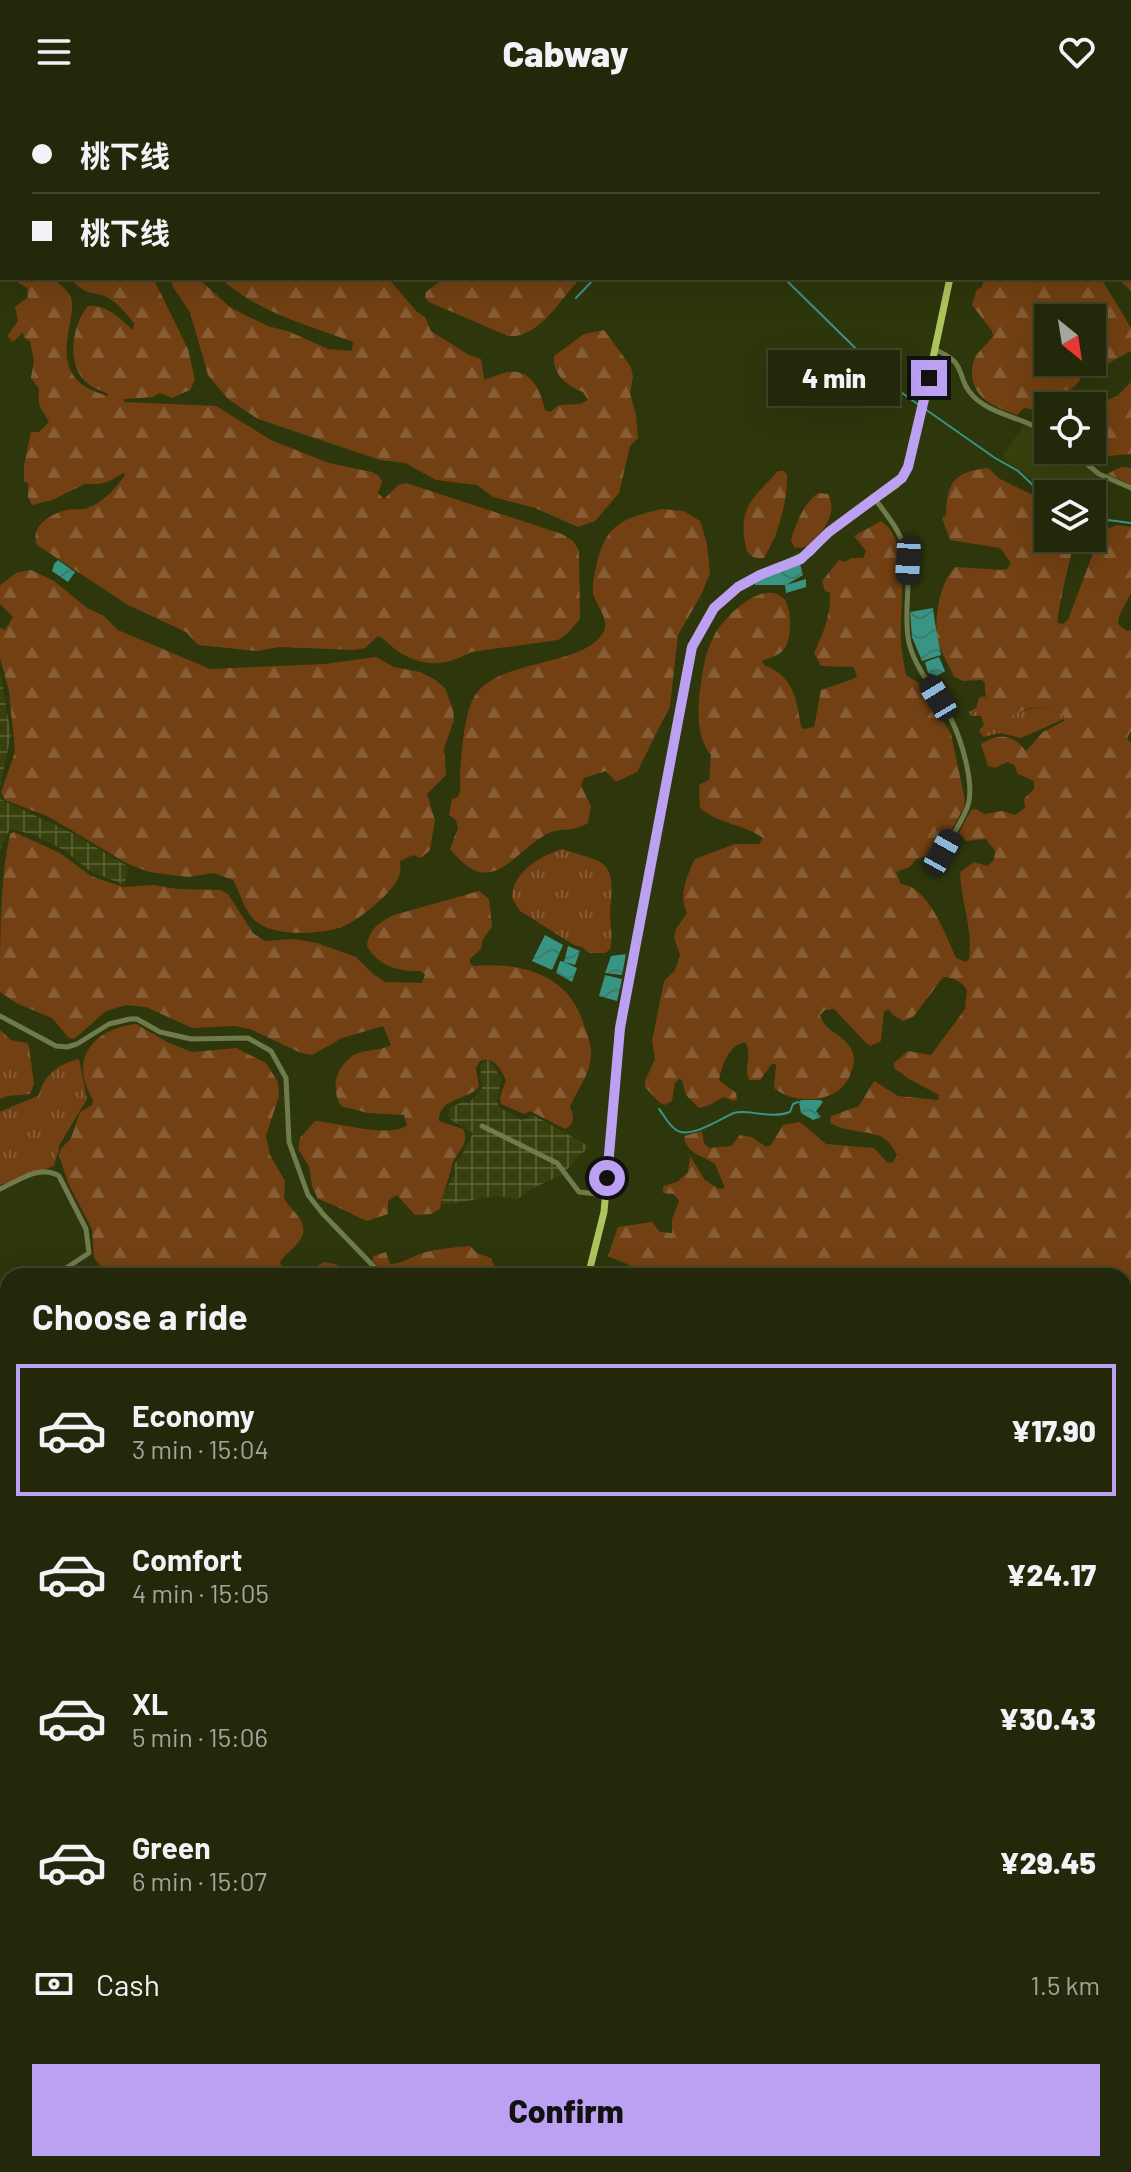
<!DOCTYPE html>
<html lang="en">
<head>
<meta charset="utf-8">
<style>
	:root { --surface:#222809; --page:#2e3417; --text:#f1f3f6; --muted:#a2a69c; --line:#3f442a; --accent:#bca0f2 }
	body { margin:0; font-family:Barlow,"Noto Sans SC",sans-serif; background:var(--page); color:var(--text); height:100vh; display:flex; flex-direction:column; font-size:30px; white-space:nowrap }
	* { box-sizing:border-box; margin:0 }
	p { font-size:26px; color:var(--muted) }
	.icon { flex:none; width:44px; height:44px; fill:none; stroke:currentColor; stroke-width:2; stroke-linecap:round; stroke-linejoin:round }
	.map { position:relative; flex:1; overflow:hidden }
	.drawer { position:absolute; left:0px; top:1164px; width:1132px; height:904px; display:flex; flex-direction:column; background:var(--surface); border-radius:24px 24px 0 0; box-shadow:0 8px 32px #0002,0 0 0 2px var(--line) }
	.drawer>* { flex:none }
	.hud { position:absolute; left:0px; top:0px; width:1132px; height:176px; box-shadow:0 8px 32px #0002,0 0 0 2px var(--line); display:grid; align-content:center; height:176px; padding:0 32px; background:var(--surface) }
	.needle { width:52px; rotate:150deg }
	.buttons { position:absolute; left:1034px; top:200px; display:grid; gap:16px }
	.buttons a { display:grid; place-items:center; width:72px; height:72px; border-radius:0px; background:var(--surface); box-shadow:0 8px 32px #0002,0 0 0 2px var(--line); font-size:40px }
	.end { position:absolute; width:36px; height:36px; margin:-18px; border:10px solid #bca0f2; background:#111; box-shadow:0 0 0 4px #111 }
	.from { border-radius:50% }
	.bubble { position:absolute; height:56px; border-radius:0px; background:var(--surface); box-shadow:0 8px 32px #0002,0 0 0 2px var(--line); font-size:26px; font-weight:800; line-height:56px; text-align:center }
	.car { position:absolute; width:24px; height:48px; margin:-24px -12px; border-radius:10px; box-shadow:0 0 6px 2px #0007; background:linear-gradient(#222 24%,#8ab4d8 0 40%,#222 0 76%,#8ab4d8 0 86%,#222 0) }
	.hud b { display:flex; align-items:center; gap:28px; height:76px; font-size:30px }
	.hud b+b { border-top:2px solid var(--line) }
	.hud i { width:20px; height:20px; background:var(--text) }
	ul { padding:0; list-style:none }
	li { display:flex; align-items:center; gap:24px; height:132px; margin:0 16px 12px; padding:0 16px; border:4px solid transparent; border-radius:0px }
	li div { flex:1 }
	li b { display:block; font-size:30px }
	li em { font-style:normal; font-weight:800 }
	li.selected { border-color:var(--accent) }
	li>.icon { width:72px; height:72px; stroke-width:1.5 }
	h2 { padding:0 32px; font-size:36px; line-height:96px }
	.pay { display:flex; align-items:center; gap:20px; height:88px; padding:0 32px; font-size:30px }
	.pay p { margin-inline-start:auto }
	.primary-button { display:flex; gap:16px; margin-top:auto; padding:16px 32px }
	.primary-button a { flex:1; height:92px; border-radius:0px; background:var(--accent); color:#111; font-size:32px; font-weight:800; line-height:92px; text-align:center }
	header { display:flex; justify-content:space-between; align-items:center; height:104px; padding:0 32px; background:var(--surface); font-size:36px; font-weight:800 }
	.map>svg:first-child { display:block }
	.built { fill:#38400e }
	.industrial { fill:url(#industrial-grid) }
	.grass { fill:url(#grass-tufts) }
	.forest { fill:url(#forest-firs); fill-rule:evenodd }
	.water { fill:url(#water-waves) }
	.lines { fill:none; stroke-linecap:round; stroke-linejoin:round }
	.stream { stroke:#389584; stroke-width:2 }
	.minor { stroke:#707b4c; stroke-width:5 }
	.major { stroke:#afc35d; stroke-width:7 }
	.highway { stroke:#c7df62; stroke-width:9 }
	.route { stroke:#bca0f2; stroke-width:10 }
</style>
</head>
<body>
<header><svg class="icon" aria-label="menu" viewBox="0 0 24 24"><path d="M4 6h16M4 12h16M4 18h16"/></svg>Cabway<svg class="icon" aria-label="heart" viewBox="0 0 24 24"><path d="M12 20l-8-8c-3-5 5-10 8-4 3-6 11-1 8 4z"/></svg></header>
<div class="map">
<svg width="1131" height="2068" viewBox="0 0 1131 2068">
	<defs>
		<pattern id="industrial-grid" width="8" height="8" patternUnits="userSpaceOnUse" patternTransform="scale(2)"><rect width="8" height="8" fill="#38400e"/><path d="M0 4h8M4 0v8" fill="none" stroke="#555c30"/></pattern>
		<pattern id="grass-tufts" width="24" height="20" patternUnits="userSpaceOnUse" patternTransform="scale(2)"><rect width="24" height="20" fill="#724012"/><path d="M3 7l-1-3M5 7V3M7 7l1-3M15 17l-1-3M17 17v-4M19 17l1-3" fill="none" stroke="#865c34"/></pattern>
		<pattern id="forest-firs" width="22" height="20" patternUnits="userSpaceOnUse" patternTransform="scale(2)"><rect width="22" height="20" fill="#724012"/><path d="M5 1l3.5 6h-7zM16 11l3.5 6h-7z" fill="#865c34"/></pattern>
		<pattern id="water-waves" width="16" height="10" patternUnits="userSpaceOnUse" patternTransform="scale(2)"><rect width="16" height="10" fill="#389584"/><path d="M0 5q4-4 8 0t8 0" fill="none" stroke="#3d7b6d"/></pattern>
	</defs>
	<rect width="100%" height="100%" fill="#2e360c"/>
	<!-- built -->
	<g class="built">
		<polygon points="1024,321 1032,322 1048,333 1048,346 1065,346 1096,371 1088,390 1053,390 1009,359 1003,351"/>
		<polygon points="0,1283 8,1284 8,1526 0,1528"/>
	</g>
	<!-- industrial -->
	<g class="industrial">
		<polygon points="0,568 11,631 0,683"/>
		<polygon points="0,695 72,729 129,763 124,781 90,767 62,745 31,730 10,725 0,746"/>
		<polygon points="486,956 490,957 502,975 497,995 499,1003 522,1016 533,1011 589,1042 562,1071 533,1084 518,1095 496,1092 442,1101 442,1092 455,1070 454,1060 460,1054 473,1029 451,1016 448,1012 450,1004 464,997 469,999 482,985 480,961"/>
	</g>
	<!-- grass -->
	<g class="grass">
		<path d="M 985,592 L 993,604 L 1011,611 C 1029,604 1047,600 1065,612 L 1064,615 L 1021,634 L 1000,629 L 983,633 L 979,626 L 984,621 L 981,612 L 971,612 L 969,608 L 976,604 L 979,594 Z"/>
		<path d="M 563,745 C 574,750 590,752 600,758 C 618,768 610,796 610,813 C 611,824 613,834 610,845 L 605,849 L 589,849 L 582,843 L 574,841 L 520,807 L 512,794 C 512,768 541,751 563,745 Z"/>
		<polygon points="0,926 11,936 27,939 29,942 34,980 30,990 8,992 0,995"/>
		<path d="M 79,955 L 87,995 L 60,1040 L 54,1062 L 0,1081 L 0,1008 C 13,1001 26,998 39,991 C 43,972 59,959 79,955 Z"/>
		<polygon points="451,2060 1005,2060 1006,2068 450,2068"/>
	</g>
	<!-- forest -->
	<g class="forest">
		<polygon points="1130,10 1131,11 1131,187 1117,174 1130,174"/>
		<path d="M 18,174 L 52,174 C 60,180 71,188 72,198 C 73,206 70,216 69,224 C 62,262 69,281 108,292 L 108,290 C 101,286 92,284 86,278 C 66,260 72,221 88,202 C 105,199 121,215 133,226 L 134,219 C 127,211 119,200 110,195 C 92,184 90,196 70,174 L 153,174 L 188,245 L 195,276 L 190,286 L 172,294 L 160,289 L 153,293 L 124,295 L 124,298 L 216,302 L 271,336 L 329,359 L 372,368 L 379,372 L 382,378 L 378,389 L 384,395 L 398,381 L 406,379 L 562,430 L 573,437 L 579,446 L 580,515 L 567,530 L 558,536 L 471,548 C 446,562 425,564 399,548 C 391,543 387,536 378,532 L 365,544 L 355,546 L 279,543 L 257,547 L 198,541 L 186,528 L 128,501 L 37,441 C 30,422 49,411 66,406 C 75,404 84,407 92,402 C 106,395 117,383 125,371 L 123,369 L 110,377 L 99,380 L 85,380 L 52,396 L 32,401 L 28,393 L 28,379 L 24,378 L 24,361 L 31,328 L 39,328 L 49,318 C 41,302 37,305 39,285 L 31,274 L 34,257 L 30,237 L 24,234 L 23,228 L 13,238 L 7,232 L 18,217 L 15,203 L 28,193 L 27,184 L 19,179 Z"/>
		<path d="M 170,174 L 198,174 L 231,204 L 268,222 L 290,228 L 328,245 L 352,247 L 353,238 C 307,221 257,208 220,174 L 388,174 L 417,208 L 425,213 L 431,227 L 469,251 L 481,255 L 484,275 C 493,274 500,269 509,268 C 532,265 541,288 545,306 L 550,308 L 559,301 L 580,300 L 588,296 L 583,288 C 568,283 552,270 554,252 L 584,230 L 604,226 L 631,263 L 633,273 L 630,289 L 636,311 L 638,334 L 630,342 L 619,389 L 595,417 L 578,423 L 535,404 L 493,393 L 477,381 L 436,376 L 405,359 L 380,356 L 258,315 L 228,295 L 208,271 L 190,208 L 173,183 Z"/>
		<path d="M 444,174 L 581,174 C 561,193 540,235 508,232 L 429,198 L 425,193 L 426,188 Z"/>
		<path d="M 985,174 L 1101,174 L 1131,224 L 1131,247 L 1107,260 L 1090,263 L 1075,282 L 1043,307 L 1024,304 L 1017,311 C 996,303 974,296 972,271 C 972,264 972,259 976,252 C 980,245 988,240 993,232 L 992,227 L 972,201 L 977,185 L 981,184 ZM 1048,214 L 1092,214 L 1092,258 L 1048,258 Z"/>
		<polygon points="1131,278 1131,350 1084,354 1074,346 1092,346 1092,309 1103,297 1116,293"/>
		<polygon points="1121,363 1131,364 1131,381 1107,370"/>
		<path d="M 988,364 L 1000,375 L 1048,398 L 1048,434 L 1075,434 C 1072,448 1056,511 1058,519 L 1063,520 L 1068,516 L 1101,428 L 1117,421 L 1131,423 L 1131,489 L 1119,512 L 1118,520 L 1127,527 L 1131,526 L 1131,627 L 1127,634 L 1131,639 L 1131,1357 L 1124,1369 L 1124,1172 L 655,1172 L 608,1152 L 618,1123 L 652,1118 L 660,1128 L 672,1129 L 672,1115 L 679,1097 L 674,1090 L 663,1089 L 663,1082 L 677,1078 L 688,1068 L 690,1052 L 705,1076 L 719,1085 L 725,1084 L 715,1060 C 702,1051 686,1050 684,1032 L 702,1027 L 704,1039 L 709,1044 L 731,1042 L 740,1031 L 752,1033 L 766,1043 L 771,1041 L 783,1021 L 800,1018 L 826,1040 L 874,1044 L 888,1059 L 893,1058 L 897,1051 C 893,1044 888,1035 880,1032 C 863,1026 850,1029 830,1019 L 831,1012 L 859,1002 L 874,977 L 898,992 L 938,996 L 939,991 L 909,975 L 894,964 L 894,959 L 908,947 L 931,951 L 965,905 L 967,886 C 962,878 953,873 943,873 L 914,912 L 904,917 L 894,912 L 889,906 L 884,907 L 881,937 L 870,942 L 866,939 L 834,905 L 825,906 L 820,911 C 824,929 850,931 854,953 C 855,960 852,965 850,971 C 840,999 795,1002 774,984 L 776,960 L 772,960 L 760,976 L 749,976 C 743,964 753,950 745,938 C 729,941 722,961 719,976 L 736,989 L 737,995 L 734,997 L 723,993 L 710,1001 L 699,1004 L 686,991 L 682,976 L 679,975 L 675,979 L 672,997 L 665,1001 L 659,998 L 645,983 L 645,977 L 655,955 L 652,937 L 664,877 L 675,866 L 680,851 L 674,833 L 676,825 L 687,809 C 678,792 687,771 695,755 L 735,740 L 759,740 L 763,734 C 742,719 722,722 700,704 L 699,681 L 709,676 L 711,651 C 696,634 697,602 701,580 C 703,563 706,547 714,532 C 723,514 761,476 782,493 C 793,501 792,536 784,545 C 779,552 769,554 762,557 L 764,561 C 793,572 796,593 801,622 L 804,625 L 814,623 L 821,586 L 853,575 L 857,572 L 853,563 L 821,562 L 814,549 C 823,530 831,511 830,489 L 825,487 L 822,477 L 839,456 L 844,458 L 852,454 L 863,454 L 866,447 L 854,432 L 881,417 C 912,437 899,507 901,539 C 902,550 904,560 906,571 L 922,581 L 951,630 L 965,696 L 964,703 L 944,740 L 934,750 L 916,755 L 910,763 L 896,768 L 901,780 C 928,782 946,831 956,854 L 966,858 L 969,855 C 973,824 961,798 960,768 L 974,758 L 987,762 L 994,756 L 995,747 L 986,735 L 966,737 L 959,729 L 971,706 L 976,705 L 984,710 L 1002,707 L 1015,711 L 1025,704 L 1024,695 L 1034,685 L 1034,677 L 1018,670 L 1014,661 L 1007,658 L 995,664 L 988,662 L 981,640 C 1000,628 1014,631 1026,647 L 1043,628 L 1064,617 L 1064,612 C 1055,605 1039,602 1027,605 C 1021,607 1015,611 1009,611 C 992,612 983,592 985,579 L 982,576 L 963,577 L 954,573 C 949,561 941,549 938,537 C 933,519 940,474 956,463 L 1001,466 L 1007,465 L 1011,459 L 1000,444 L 950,436 L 942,414 L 946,411 C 947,378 954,368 988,364 Z"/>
		<path d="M 778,367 L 784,367 L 787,370 C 788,397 778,431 764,454 C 755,455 749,453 746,444 C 737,403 753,395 778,367 Z"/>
		<path d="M 819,389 L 828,390 C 839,411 821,429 806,443 L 795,444 L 791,437 C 794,423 805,396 819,389 Z"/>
		<path d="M 661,405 L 684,407 L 700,417 L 707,440 L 710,469 L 701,491 L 678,531 L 670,602 L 637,668 L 616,678 L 606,667 L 584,674 L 581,682 L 591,702 L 588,719 C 570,730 562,722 547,730 C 510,750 492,797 450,745 L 458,724 L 456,716 L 449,711 L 452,695 L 458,693 C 462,684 460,678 460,669 C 462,647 463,619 472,597 C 492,553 581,565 603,529 C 611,516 596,502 593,489 C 592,480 595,468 597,459 C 606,419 625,414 661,405 Z"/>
		<path d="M 31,466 L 54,477 L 87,504 L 104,512 L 118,526 L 210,565 L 324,560 L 376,553 L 394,563 L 420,568 L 434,575 L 445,584 L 453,605 L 454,616 L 444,644 L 446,671 L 427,690 L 435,716 L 430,746 L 421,754 L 413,751 L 400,757 C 400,761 401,765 400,769 C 397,786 358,817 342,823 C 321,830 283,832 263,822 C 244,812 242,792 233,776 L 214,769 L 188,773 L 149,768 L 128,760 L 49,713 L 5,696 L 1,688 L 15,648 L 9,587 L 0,554 L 0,524 L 5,526 L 13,513 L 0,500 L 0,481 L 18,468 Z"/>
		<path d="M 14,728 L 60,749 L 91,772 L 123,783 L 153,781 L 178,785 L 220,786 L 228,790 L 253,829 L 265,837 L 293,835 L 317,839 L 356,853 L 373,870 L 385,878 L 422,879 L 425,871 L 421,867 C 399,868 378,862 367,842 C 369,825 379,818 394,811 L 479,787 L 489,795 L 492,823 L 483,835 L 481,845 L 470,855 L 470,859 L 473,862 C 520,858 569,869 584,921 C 587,930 592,941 591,951 C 590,972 577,985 570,1003 C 574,1011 575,1021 565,1025 L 530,1007 L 524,1010 L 501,1000 L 500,993 L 506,976 C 499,964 495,952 480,957 L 476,964 L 479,983 C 466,997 438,994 439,1017 L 463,1025 C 471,1041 456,1047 452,1061 C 449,1076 442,1090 440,1105 L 431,1110 L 415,1111 L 397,1091 L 388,1097 L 388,1110 L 367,1117 C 350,1110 336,1101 318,1095 L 312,1082 L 309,1062 L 298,1045 L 300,1034 L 315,1017 C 335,1018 392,1035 407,1021 L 404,1011 L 368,1009 L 341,1002 C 330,984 336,962 354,951 C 365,945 380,947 391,941 L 383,922 L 342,934 L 312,951 L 301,949 L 250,925 L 235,922 L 192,924 L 146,903 L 126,901 L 106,907 L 74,935 L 69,934 L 52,914 L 18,900 L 0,888 C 0,839 0,775 10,730 Z"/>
		<path d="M 136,920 L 169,939 L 192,948 L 236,944 L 266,959 L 278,978 L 279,992 L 266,1032 L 270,1051 L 285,1077 L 284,1094 C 288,1102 295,1107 300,1115 C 312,1134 290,1144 280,1158 L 283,1167 L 309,1169 L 323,1158 L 336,1160 L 345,1172 L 109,1172 L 94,1154 L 92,1125 L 68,1079 L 59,1051 L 60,1046 L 71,1034 L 80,1008 L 92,1001 L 93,996 C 68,955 93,925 136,920 Z"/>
		<path d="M 470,1142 L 477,1149 L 491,1154 L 499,1172 L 392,1172 L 382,1167 L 373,1157 L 373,1152 L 386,1148 L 390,1160 C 402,1160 411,1153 422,1149 C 438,1145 453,1143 470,1142 Z"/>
		<polygon points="1124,1494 1131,1495 1131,2068 1010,2068 1009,2060 1124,2060"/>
		<polygon points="8,1529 8,1646 0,1647 0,1532"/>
		<polygon points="0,1672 8,1674 8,1921 0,1919"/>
		<polygon points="477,2060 660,2060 661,2066 474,2068"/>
		<polygon points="699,2060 767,2060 760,2068 709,2068"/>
	</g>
	<!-- water -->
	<g class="water">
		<polygon points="58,456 75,468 68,478 52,467 54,460"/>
		<polygon points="800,460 803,471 786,481 806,475 806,483 786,489 785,481 755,481 756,476"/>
		<path d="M 933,504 C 935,521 938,535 941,551 L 922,557 L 912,533 L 910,508 Z"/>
		<polygon points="939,553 945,567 937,572 928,569 925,558"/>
		<polygon points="545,831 563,841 552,866 532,857"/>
		<polygon points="568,842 580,847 575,861 564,858 577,864 572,878 556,869 560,857 564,858"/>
		<polygon points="626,850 622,871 605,869 611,852"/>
		<polygon points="605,871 622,875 617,897 599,892"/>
		<polygon points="801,996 820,996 823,998 816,1007 821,1013 813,1016 801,1009 799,998"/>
	</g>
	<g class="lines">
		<!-- stream -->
		<g class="stream">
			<polyline points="203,0 223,2"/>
			<polyline points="597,0 601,2"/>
			<polyline points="482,2 484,0"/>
			<polyline points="784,174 898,286 919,301"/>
			<polyline points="576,194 595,174"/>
			<polyline points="925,305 995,354 1018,367 1036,384 1048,391"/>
			<polyline points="1092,414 1131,419"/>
			<path d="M 659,1005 C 664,1011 668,1020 675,1025 C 689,1037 721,1014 734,1009 C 747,1004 769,1016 790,1008 L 793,1000 L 798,998"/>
		</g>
		<!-- minor -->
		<g class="minor">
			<path d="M 935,246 C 969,258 955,275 974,293 C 995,313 1025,313 1048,330"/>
			<polyline points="1070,346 1099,370 1131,384"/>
			<path d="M 875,395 C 886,410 898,424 904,442 C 914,473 902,507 909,539 C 916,567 938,590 951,615 C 961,635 976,682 967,704 C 959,723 945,745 931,760"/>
			<polyline points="0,912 56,942 67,943 77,940 109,920 130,915 137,915 160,928 191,935 248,934 271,947 286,974 289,1038 308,1091 323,1110 383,1172"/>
			<polyline points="482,1022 557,1059 579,1088 606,1091"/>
			<path d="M 0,1085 C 18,1077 40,1060 59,1072 L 86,1125 L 89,1149 L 54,1172"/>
			<polyline points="0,1206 8,1200"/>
			<polyline points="0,1223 8,1226"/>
			<polyline points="0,1247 8,1251"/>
			<polyline points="0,1265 8,1272"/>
			<polyline points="1124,1465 1131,1468"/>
			<polyline points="56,2068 75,2060"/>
		</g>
		<!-- major -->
		<g class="major">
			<polyline points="985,2 986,0"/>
			<polyline points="588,1172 604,1108 620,924 692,543 714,504 738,483 811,448 829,428 896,381 906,369 923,301 950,174"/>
			<polyline points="263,2068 274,2060"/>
		</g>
		<!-- highway -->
		<g class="highway">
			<polyline points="899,0 903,2"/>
			<polyline points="1121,0 1129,2"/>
			<polyline points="0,1666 8,1669"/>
			<polyline points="423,2068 423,2060"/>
		</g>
	</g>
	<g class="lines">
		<!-- route -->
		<polyline class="route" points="607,1074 620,924 692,543 714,504 738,483 760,471 801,455 829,428 902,374 908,363 929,274"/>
	</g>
</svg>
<div class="buttons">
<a><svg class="needle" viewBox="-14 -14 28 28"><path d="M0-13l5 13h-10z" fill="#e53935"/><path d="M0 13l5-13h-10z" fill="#a2a69c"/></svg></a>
<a><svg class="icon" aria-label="locate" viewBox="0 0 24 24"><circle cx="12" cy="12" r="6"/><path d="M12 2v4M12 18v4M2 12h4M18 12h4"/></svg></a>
<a><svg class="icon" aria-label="layers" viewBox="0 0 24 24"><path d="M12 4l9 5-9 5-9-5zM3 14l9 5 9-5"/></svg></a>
</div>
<i class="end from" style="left:607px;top:1074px"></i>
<i class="end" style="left:929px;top:274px"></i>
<div class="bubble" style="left:768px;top:246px;width:132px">4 min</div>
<i class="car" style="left:908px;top:457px;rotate:183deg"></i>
<i class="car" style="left:938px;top:594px;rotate:329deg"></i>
<i class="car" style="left:942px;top:748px;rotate:29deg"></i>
<div class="hud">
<b><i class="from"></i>桃下线</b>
<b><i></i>桃下线</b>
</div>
<section class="drawer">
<h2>Choose a ride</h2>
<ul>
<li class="selected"><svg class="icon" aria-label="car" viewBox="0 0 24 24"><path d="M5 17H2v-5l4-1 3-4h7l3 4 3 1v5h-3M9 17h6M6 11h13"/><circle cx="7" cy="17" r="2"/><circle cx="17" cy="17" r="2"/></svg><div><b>Economy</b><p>3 min · 15:04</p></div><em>¥17.90</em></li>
<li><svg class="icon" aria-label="car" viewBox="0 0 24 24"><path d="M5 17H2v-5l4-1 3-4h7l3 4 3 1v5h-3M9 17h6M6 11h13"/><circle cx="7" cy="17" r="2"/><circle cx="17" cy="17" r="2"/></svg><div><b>Comfort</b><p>4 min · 15:05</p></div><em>¥24.17</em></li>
<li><svg class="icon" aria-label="car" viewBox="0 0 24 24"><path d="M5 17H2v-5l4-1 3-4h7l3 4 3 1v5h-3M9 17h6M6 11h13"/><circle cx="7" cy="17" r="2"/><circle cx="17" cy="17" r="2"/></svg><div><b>XL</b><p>5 min · 15:06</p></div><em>¥30.43</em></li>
<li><svg class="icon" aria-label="car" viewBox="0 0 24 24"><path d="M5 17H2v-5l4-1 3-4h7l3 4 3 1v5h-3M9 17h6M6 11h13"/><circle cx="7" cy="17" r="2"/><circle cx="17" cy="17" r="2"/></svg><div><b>Green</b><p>6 min · 15:07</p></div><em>¥29.45</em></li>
</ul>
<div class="pay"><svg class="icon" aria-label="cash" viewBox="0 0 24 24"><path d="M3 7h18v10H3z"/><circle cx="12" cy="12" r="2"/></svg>Cash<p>1.5 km</p></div>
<div class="primary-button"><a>Confirm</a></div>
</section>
</div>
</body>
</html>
